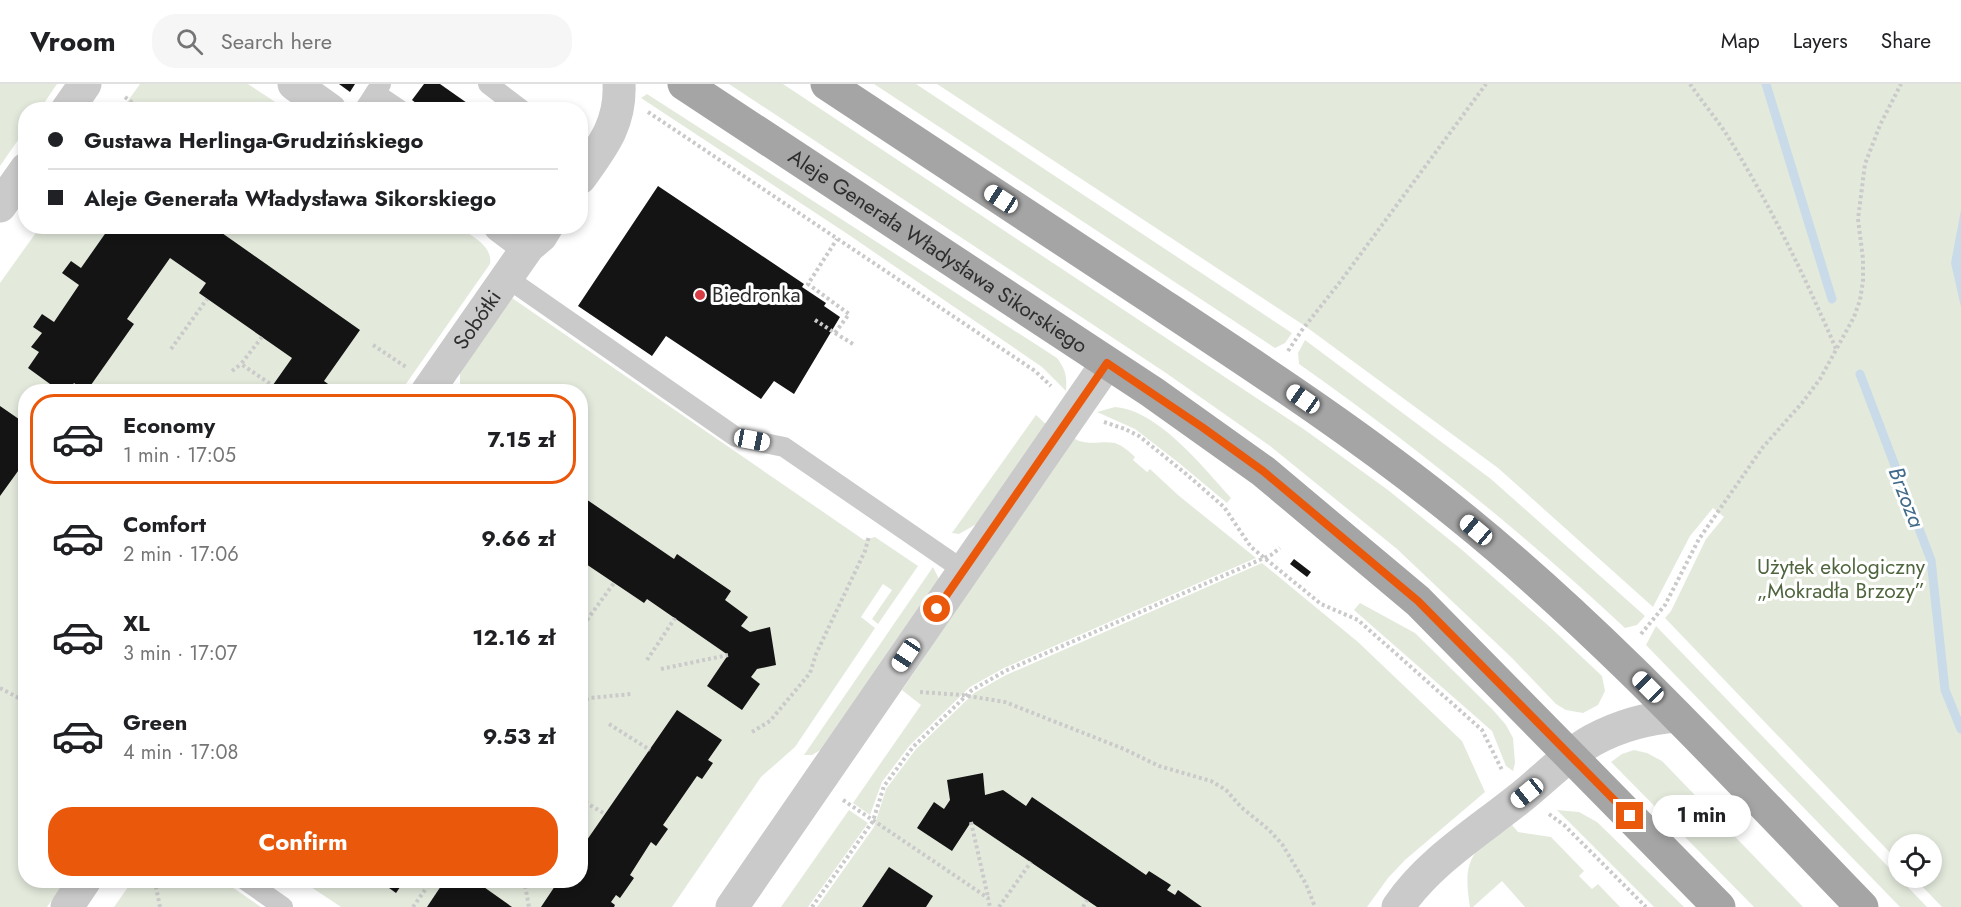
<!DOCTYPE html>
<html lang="en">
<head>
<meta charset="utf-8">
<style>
	:root { --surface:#fff; --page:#f6f6f6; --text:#202124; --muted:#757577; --line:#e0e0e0; --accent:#ea580c }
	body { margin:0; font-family:Jost,sans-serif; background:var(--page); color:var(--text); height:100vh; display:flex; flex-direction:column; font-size:22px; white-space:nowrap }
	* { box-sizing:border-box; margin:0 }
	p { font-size:20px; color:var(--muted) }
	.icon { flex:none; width:33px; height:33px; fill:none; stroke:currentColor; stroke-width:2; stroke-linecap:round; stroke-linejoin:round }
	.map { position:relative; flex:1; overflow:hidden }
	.panel { position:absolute; left:18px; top:300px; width:570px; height:504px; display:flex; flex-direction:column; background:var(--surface); border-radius:24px; box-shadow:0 3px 9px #0003 }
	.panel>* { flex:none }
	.hud { position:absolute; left:18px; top:18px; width:570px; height:132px; border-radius:24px; box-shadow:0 3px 9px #0003; display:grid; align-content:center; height:132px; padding:0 30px; background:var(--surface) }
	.controls { position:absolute; left:1888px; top:750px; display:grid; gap:12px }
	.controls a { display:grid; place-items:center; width:54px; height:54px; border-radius:50%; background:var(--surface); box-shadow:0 3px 9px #0003; font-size:30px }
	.end { position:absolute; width:27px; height:27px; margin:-14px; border:8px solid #ea580c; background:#fff; box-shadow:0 0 0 3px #fff }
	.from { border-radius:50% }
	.bubble { position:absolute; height:42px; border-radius:21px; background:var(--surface); box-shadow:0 3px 9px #0003; font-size:20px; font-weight:700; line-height:42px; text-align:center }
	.car { position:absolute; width:18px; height:36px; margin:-18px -9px; border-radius:8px; box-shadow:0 0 4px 2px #0007; background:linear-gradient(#fff 24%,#345 0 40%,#fff 0 76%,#345 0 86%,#fff 0) }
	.hud b { display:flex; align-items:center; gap:21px; height:57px; font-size:22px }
	.hud b+b { border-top:2px solid var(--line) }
	.hud i { width:15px; height:15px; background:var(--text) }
	ul { padding:10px 0 0; list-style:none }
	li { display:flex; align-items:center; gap:18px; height:90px; margin:0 12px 9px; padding:0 18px; border:3px solid transparent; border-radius:24px }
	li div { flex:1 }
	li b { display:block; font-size:22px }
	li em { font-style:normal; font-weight:700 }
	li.active { border-color:var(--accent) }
	li>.icon { width:54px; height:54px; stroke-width:1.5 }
	.primary-button { display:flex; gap:12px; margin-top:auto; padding:12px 30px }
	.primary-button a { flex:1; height:69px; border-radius:24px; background:var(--accent); color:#fff; font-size:24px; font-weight:700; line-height:69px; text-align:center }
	header { display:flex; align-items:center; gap:36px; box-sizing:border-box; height:84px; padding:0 30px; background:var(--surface); border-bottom:2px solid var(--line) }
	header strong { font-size:28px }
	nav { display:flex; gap:33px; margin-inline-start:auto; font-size:21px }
	.search { width:420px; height:54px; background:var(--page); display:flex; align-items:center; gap:15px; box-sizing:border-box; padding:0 21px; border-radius:24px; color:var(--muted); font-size:22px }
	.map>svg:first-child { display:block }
	.green { fill:#e3eadc }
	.water { fill:#c9dbe8 }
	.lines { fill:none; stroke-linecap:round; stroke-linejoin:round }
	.stream { stroke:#c9dbe8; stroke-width:9 }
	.building { fill:#141414 }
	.path { stroke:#cacaca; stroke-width:4; stroke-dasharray:3 3; stroke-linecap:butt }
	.service { stroke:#cacaca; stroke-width:20 }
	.minor { stroke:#cacaca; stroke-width:33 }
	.primary { stroke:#a5a5a5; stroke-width:33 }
	.route { stroke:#ea580c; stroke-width:8 }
	.poi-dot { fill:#d73d43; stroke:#fff; stroke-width:2 }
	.labels { text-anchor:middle; stroke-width:6; stroke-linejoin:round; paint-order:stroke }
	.street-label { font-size:21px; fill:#2d2d2d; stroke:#fff }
	.poi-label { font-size:21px; fill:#2d2d2d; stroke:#fff; text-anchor:start }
	.park-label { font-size:21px; fill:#4f653e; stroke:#fff }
	.water-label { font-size:22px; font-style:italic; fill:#426b89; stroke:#fff }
</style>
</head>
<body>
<header>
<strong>Vroom</strong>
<div class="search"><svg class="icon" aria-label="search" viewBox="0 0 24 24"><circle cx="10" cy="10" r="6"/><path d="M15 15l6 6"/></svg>Search here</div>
<nav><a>Map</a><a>Layers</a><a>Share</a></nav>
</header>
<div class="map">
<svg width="1961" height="823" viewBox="0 0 1961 823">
	<rect width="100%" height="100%" fill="#fff"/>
	<!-- green -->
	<g class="green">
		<polygon points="0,0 57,0 40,25 26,26 25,46 0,82"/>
		<polygon points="140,0 248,0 286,25 122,25"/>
		<polygon points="729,0 783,0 1305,346 1388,406 1461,465 1550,543 1602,592 1605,607 1598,621 1583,629 1566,626 1556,620 1512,574 1397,465 1270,362 1166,289"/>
		<polygon points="874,0 916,0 1292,249 1285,259 1275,264"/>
		<polygon points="937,0 1961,0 1961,823 1942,823 1914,794 1932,794 1932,760 1899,760 1899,778 1665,534 1671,527 1706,455 1724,433 1713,424 1690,452 1653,523 1498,384 1305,242"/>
		<path d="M 647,10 L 1057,274 C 1066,286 1067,293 1066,307 L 1042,283 L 846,149 L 641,14 Z"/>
		<path d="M 457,142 C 471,152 493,161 490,180 L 401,307 L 26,308 L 26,796 L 65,797 L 47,823 L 0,823 L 0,199 L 40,143 Z"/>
		<polygon points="512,214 864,456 875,453 918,482 878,540 872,535 892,506 883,500 861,533 875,544 795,663 761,693 672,823 341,823 302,797 580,796 580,308 458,307 460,304 460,285"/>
		<path d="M 1305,256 L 1491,395 L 1645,532 L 1637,541 L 1625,544 C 1522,448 1414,361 1299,280 L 1298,269 Z"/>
		<path d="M 1115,323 C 1158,326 1204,384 1231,414 L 1227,419 L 1179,379 L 1135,345 L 1097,328 Z"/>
		<polygon points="1036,331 1047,341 982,437 959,450 952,449"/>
		<path d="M 1073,354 C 1089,363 1100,356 1115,359 C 1123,362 1129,367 1135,373 L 1133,376 L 1147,388 L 1150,385 L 1178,411 L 1256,474 L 1004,584 L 970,603 L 910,661 L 882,698 L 870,731 L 853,719 L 921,621 L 902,606 Z"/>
		<polygon points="1262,479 1358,558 1462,657 1485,708 1405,776 1388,794 1367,823 817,823 874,743 886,705 916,665 974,609 1006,591"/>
		<polygon points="933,483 939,495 824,664 812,671 804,671"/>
		<polygon points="1360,519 1415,549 1493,626 1506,641 1513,654 1515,679 1513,687 1506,682 1492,647 1354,526"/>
		<polygon points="1656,542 1927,823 1900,823 1646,561"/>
		<polygon points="1634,666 1647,669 1662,677 1803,823 1754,823 1611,678 1622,670"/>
		<polygon points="849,726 868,739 808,823 781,823"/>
		<polygon points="1557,726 1579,728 1597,738 1684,823 1654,823"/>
		<path d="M 1512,741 L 1518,748 L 1551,753 L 1584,787 L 1579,792 L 1592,805 L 1598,800 L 1620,823 L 1525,823 L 1502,797 L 1473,823 L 1470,823 C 1462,774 1472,765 1512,741 Z"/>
		<polygon points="133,796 223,797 261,823 114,823"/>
	</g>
	<!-- water -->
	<polygon class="water" points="1961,126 1961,223 1951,179"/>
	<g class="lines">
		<!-- stream -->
		<g class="stream">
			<polyline points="1766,0 1832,215"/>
			<polyline points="1860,290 1931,476 1945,606 1961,645"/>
		</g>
	</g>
	<!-- building -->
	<g class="building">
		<polygon points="339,0 355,0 350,8"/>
		<polygon points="424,0 440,0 477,26 425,26 412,16"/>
		<polygon points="658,102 804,200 802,203 826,219 824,222 840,233 794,310 774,297 761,315 666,252 652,272 578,222"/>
		<polygon points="100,142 176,142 187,150 192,142 212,142 360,246 324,297 339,308 268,308 292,274 199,209 206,199 170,174 127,235 134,240 86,308 74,299 68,308 61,308 28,284 39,268 31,263 42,249 33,243 42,230 54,238 79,201 62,189 71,177 81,184 107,147"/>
		<polygon points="0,322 26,340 26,347 20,355 26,358 26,376 0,412"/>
		<polygon points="580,411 674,475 677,470 731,507 725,516 748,533 741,542 750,548 770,543 776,581 757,585 751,593 760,600 742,626 707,602 728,571 647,515 644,519 580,476"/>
		<polygon points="1294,475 1311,488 1307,493 1290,480"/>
		<polygon points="677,626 722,656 708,676 713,679 702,695 697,692 663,741 668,745 656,762 651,758 630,791 634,794 620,814 616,811 611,818 615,821 614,823 541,823 559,796 580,796 580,766"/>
		<polygon points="983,689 985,711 1003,706 1026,722 1032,713 1146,791 1149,787 1171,801 1167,806 1175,811 1178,806 1202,823 1097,823 971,738 952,767 917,744 934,718 944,725 950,716 947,696"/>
		<polygon points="889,783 933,812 926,823 862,823"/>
		<polygon points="378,796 405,796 396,809"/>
		<polygon points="445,796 474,796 512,823 427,823"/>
	</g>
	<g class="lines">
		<!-- path -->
		<g class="path">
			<path d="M 1690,0 C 1701,16 1714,32 1725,48 C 1768,117 1804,190 1836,265"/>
			<polyline points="125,13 142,26"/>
			<polyline points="648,28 1035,287 1051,302"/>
			<polyline points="815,236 835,249 849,230 808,200 837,155"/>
			<polyline points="835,249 853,260"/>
			<polyline points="262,253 241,280 272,301"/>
			<polyline points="373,261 406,283"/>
			<polyline points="171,265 207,215"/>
			<polyline points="1288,267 1302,246 1340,198 1486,0"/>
			<polyline points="232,287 241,280"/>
			<polyline points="1104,338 1125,345 1139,352 1185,389 1224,423 1251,463 1321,520 1358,536 1482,646 1502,686"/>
			<polyline points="587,536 614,499"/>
			<polyline points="1641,550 1665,521 1699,455 1763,363 1802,319 1820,295 1854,233 1860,216 1863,197 1863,175 1858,135 1865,80 1880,41 1901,0"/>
			<polyline points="647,576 675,534"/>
			<polyline points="661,585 728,571"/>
			<polyline points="0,604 26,618"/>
			<polyline points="920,608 962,611 1005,618 1124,665 1159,682 1211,697 1226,706 1241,723 1268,745 1282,760 1306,800 1315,823"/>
			<polyline points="580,617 590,614 631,610"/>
			<polyline points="609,640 650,666"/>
			<polyline points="752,648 770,637 810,589 816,570 865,467 869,452"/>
			<polyline points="580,715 605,730"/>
			<polyline points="843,716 988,814 990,823"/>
			<polyline points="1549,730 1564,741 1646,823"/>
			<polyline points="971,738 988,813"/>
			<polyline points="150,796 156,803"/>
			<polyline points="524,796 529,823"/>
			<polyline points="480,801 482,796"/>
			<polyline points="160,823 156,803 160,796"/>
			<polyline points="413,823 432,796"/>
			<polyline points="812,823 873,737 884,702 913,663 972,606 1005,587 1271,471 1280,464"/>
			<polyline points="999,823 1031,778"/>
			<polyline points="1083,823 1087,816"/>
		</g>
		<!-- service -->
		<g class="service">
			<polyline points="488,0 522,26"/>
			<polyline points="375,9 400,26"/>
			<polyline points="364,26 381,0"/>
			<polyline points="507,194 736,353 784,363 963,486"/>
			<polyline points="245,796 283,823"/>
		</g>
		<!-- minor -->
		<g class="minor">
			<polyline points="294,0 330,26"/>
			<polyline points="67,26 85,0"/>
			<path d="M 580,94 C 602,63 621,40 619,0"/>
			<polyline points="0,122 26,85"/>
			<polyline points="500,142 528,163"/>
			<path id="s1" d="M 427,308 L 528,163 L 541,152 L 547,142"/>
			<polyline points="67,823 85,796"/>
			<polyline points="732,823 1107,279"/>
			<path d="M 1398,823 C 1430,776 1481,746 1525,710 C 1547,692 1568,670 1593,656 C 1619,642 1648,634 1677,632"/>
		</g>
		<!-- primary -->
		<g class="primary">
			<path id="s2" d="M 684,0 L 1152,308 L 1263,387 L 1418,517 L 1719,823"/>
			<path d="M 827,0 C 934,71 1042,142 1150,213 C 1256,283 1362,352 1460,432 C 1606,550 1732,689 1862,823"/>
		</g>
	</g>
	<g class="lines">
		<!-- route -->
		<polyline class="route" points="937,525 1107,279 1202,343 1263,387 1418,517 1630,732"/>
	</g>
	<!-- markers -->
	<circle class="poi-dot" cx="700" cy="211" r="6"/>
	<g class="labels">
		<!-- street labels -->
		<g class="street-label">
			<text dy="7" stroke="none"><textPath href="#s2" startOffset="304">Aleje Generała Władysława Sikorskiego</textPath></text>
			<text dy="7" stroke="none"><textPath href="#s1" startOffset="88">Sobótki</textPath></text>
		</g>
		<!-- poi labels -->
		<g class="poi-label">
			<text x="712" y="218">Biedronka</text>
		</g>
		<!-- park labels -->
		<g class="park-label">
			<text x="1841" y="490">Użytek ekologiczny<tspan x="1841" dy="24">„Mokradła Brzozy”</tspan></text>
		</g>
		<!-- water labels -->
		<g class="water-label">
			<text transform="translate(1907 413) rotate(69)" y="8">Brzoza</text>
		</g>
	</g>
</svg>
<div class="controls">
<a><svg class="icon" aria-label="locate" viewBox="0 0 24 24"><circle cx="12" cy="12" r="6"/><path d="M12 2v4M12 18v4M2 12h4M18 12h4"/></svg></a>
</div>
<i class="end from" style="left:937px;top:525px"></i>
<i class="end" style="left:1630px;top:732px"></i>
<div class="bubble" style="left:1652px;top:711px;width:99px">1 min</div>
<i class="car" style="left:1001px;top:115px;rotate:303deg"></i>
<i class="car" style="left:1303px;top:315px;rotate:305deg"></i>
<i class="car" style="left:752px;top:356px;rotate:101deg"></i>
<i class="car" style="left:1476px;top:446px;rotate:310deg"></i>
<i class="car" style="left:906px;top:571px;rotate:214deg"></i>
<i class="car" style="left:1648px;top:603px;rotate:315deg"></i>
<i class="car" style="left:1527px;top:709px;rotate:231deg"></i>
<div class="hud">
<b><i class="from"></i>Gustawa Herlinga-Grudzińskiego</b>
<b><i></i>Aleje Generała Władysława Sikorskiego</b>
</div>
<section class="panel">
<ul>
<li class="active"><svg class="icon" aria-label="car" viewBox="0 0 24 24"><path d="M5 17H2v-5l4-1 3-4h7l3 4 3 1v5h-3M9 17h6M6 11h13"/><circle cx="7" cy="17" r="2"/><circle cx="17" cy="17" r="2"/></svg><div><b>Economy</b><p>1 min · 17:05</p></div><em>7.15 zł</em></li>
<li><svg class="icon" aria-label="car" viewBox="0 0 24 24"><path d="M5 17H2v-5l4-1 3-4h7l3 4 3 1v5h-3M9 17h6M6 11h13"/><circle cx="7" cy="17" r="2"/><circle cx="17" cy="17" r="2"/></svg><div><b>Comfort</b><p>2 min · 17:06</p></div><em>9.66 zł</em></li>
<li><svg class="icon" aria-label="car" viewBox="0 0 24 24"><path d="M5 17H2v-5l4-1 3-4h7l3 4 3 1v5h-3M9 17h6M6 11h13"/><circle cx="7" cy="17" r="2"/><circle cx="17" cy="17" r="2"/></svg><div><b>XL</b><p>3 min · 17:07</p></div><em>12.16 zł</em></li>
<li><svg class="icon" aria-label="car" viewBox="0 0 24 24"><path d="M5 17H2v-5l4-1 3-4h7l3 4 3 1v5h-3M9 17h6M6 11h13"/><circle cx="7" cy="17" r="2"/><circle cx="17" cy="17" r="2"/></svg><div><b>Green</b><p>4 min · 17:08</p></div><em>9.53 zł</em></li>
</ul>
<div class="primary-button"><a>Confirm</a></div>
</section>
</div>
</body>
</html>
